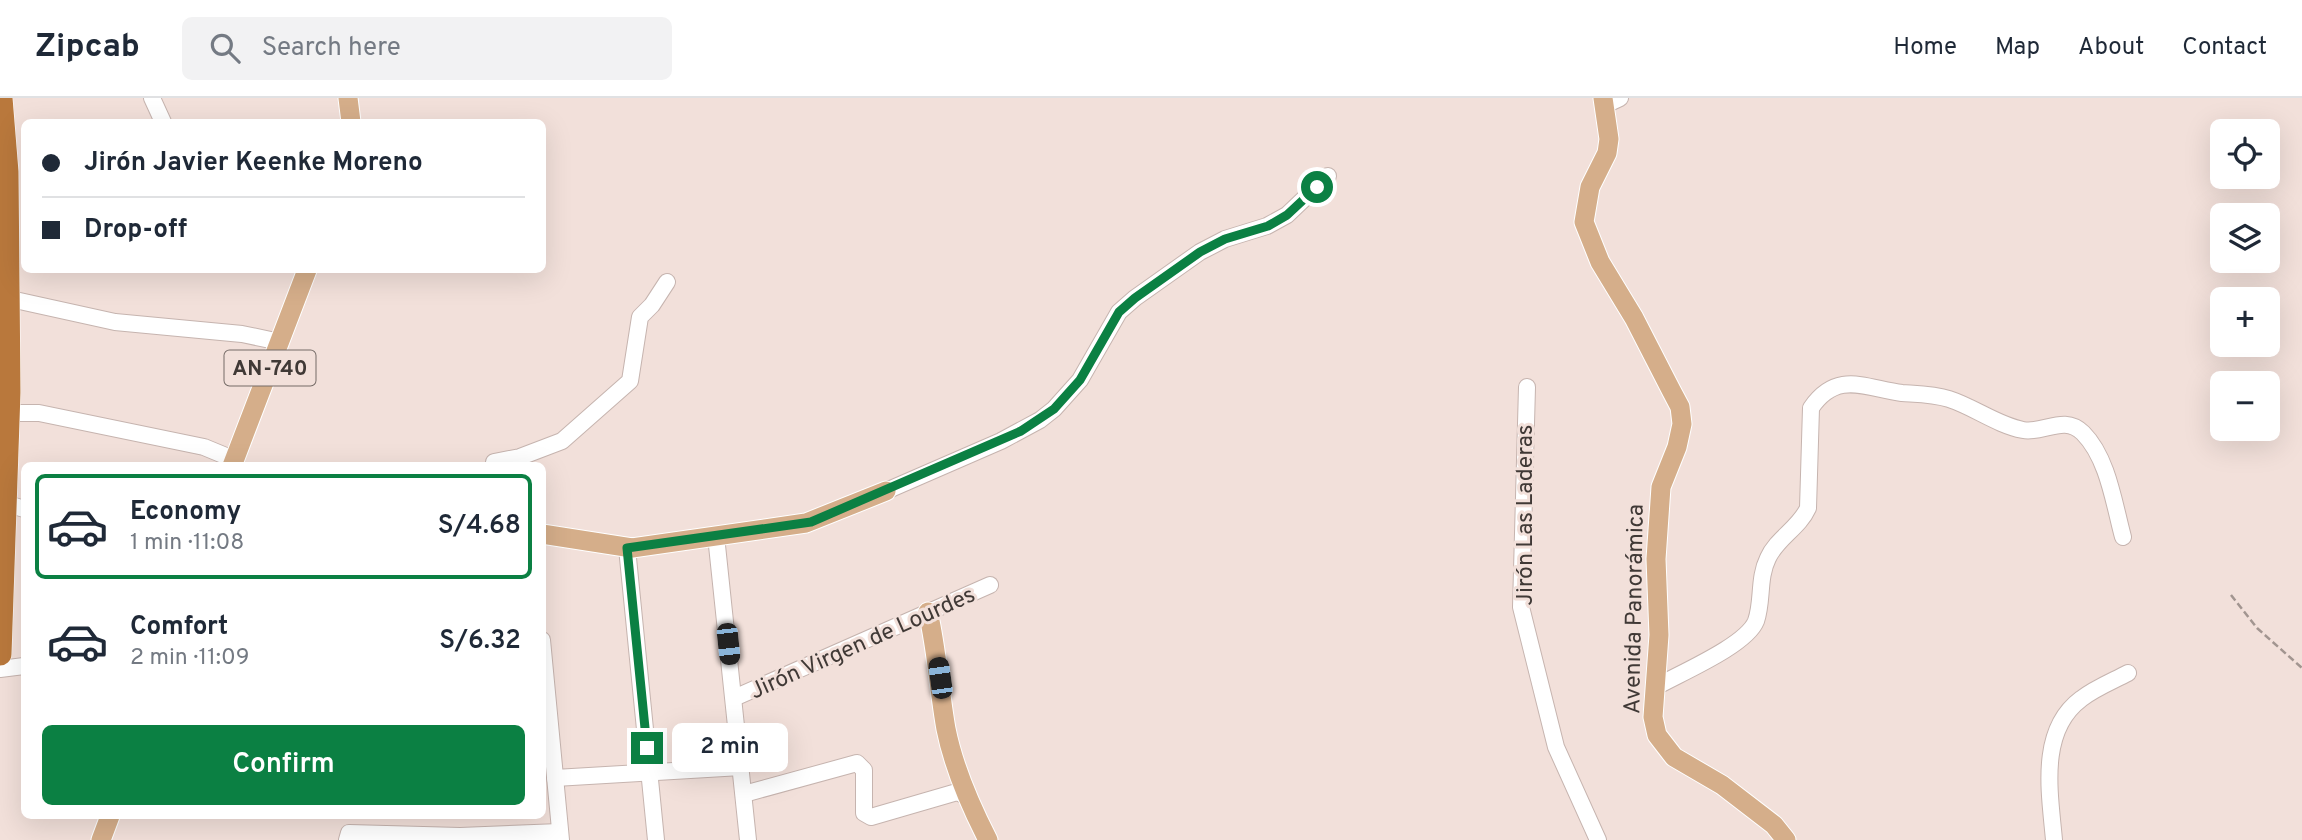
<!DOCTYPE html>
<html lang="en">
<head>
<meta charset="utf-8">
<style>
	:root { --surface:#fff; --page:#f2f2f3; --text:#1f2937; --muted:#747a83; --line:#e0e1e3; --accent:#0b8043 }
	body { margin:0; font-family:Overpass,sans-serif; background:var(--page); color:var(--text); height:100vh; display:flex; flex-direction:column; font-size:26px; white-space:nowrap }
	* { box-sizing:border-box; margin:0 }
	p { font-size:23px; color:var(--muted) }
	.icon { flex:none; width:38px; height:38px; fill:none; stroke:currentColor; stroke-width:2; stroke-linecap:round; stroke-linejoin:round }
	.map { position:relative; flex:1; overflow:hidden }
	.panel { position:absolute; left:21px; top:364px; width:525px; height:357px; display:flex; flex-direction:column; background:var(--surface); border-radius:10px; box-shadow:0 7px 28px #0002 }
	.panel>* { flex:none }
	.guide { position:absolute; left:21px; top:21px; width:525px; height:154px; border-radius:10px; box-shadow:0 7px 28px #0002; display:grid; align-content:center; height:154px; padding:0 21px; background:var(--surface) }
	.controls { position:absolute; left:2210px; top:21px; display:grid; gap:14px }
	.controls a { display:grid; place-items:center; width:70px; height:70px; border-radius:10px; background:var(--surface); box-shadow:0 7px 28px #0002; font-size:35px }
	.end { position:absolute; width:32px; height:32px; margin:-16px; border:9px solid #0b8043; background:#fff; box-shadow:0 0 0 4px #fff }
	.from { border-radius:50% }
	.bubble { position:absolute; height:49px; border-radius:10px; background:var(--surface); box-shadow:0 7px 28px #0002; font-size:23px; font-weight:600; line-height:49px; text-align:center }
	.car { position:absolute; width:21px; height:42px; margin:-21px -10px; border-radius:9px; box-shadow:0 0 5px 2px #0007; background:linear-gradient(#222 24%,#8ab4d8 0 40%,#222 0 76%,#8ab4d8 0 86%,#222 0) }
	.guide b { display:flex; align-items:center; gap:24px; height:66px; font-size:26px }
	.guide b+b { border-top:2px solid var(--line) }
	.guide i { width:18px; height:18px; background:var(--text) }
	ul { padding:12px 0 0; list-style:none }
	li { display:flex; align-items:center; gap:21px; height:105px; margin:0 14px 10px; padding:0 7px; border:4px solid transparent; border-radius:10px }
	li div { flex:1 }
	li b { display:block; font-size:26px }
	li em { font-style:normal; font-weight:600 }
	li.active { border-color:var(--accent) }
	li>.icon { width:63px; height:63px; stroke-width:1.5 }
	.button { display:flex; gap:14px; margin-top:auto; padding:14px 21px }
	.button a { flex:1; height:80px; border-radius:10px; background:var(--accent); color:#fff; font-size:28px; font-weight:600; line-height:80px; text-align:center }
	header { display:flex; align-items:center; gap:42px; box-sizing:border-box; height:98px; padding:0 35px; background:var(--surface); border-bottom:2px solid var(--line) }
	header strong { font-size:33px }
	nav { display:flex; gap:38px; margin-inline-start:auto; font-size:24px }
	.search { width:490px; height:63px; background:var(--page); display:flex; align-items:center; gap:18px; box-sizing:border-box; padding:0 24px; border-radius:10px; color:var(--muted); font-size:26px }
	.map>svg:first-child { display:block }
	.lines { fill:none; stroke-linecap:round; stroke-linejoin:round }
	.minor-casing { stroke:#c6b4af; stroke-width:18 }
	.major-casing { stroke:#fff; stroke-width:21 }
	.highway-casing { stroke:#fff; stroke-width:24 }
	.path { stroke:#a29590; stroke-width:2.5; stroke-dasharray:7 3.5; stroke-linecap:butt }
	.minor { stroke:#fff; stroke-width:16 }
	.major { stroke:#d5ae8a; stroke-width:19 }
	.highway { stroke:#b9783c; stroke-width:23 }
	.route { stroke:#0b8043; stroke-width:9 }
	.labels { text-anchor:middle; stroke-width:6; stroke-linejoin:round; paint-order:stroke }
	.shield { fill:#f2e0da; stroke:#756b67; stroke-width:2 }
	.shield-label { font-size:21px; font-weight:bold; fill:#403936 }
	.street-label { font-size:23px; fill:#403936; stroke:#f2e0da }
</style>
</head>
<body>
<header>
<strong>Zipcab</strong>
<div class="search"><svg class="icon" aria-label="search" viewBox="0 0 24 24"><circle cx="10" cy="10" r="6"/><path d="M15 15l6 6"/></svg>Search here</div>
<nav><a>Home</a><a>Map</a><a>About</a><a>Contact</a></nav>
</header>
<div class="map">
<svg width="2302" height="742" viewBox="0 0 2302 742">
	<rect width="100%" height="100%" fill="#f2e0da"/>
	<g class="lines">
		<defs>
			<g id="minor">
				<polyline points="152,0 163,24"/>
				<polyline points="1605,7 1620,0"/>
				<polyline points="6,200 115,224 242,236 280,244"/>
				<polyline points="1527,289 1521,509 1556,649 1598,742"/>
				<polyline points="8,315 39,315 204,349 233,361"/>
				<polyline points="494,368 494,364 520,359 562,343 630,283 640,219 652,207 667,184"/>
				<polyline points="886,393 1001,343 1040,322 1054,311 1080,282 1119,214 1135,200 1200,154 1225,141 1267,128 1287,117 1328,78"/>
				<polyline points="5,405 24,411"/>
				<polyline points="716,438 748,742"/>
				<polyline points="627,450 656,742"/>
				<polyline points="542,542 561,742"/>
				<polyline points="0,571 24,568"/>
				<path d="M 1654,590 C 1678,576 1746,548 1756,523 C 1763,503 1758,480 1768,460 C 1777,440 1799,430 1808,410 L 1811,310 C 1837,272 1865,290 1902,295 C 1917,296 1934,296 1949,301 C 1974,309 1997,327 2023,332 C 2044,336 2064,316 2083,335 C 2108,360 2114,406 2123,439"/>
				<polyline points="734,600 990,487"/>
				<polyline points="555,680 741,669"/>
				<polyline points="744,696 857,665 864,672 864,715 871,719 957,694 966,698"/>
				<polyline points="347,742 349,735 460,738 560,734"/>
				<path d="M 2054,742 C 2050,696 2038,633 2081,601 C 2095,590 2113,583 2128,575"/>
			</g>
			<g id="major">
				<polyline points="348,0 351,24"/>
				<polyline points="1603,0 1609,41 1607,55 1590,89 1584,124 1600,164 1634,220 1671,292 1680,309 1682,326 1677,349 1661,389 1656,461 1659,537 1653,619 1657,637 1674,659 1722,687 1774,727 1786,742"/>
				<polyline points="232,368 307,172"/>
				<polyline points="542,436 632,450 806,425 886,393"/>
				<path d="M 928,514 C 937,552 939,592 946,631 C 954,671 970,707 988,742"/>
				<polyline points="101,742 110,718"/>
			</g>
			<polyline id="highway" points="0,556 9,294 7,74 1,0"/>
		</defs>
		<!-- minor casing -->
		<use href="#minor" class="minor-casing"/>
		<!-- major casing -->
		<use href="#major" class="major-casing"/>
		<!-- highway casing -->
		<use href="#highway" class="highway-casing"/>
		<!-- path -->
		<polyline class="path" points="2231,497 2257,530 2302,570"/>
		<!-- minor -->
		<use href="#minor" class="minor"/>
		<!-- major -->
		<use href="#major" class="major"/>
		<!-- highway -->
		<use href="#highway" class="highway"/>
	</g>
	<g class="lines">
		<!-- route -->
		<polyline class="route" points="647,650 627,450 811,424 1021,333 1054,311 1080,282 1119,214 1135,200 1200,154 1225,141 1268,128 1287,117 1317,89"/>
	</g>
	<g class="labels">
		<!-- shield labels -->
		<rect class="shield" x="224.5" y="252.5" width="91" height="35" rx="5"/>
		<g class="shield-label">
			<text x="270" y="277">AN-740</text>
		</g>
		<!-- street labels -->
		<g class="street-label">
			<text transform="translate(1524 417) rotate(-90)" y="8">Jirón Las Laderas</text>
			<text transform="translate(1633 511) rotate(-89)" y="8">Avenida Panorámica</text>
			<text transform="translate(862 544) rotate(-24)" y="8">Jirón Virgen de Lourdes</text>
		</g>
	</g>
</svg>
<div class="controls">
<a><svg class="icon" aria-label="locate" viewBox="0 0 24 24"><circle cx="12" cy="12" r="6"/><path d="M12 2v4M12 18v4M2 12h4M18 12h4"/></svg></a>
<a><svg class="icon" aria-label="layers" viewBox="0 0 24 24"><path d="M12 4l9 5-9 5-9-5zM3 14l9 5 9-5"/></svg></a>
<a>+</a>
<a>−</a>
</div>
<i class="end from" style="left:1317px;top:89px"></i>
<i class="end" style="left:647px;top:650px"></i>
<div class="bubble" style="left:672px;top:625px;width:116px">2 min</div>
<i class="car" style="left:728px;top:546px;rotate:174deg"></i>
<i class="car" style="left:940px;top:580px;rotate:352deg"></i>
<div class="guide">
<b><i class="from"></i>Jirón Javier Keenke Moreno</b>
<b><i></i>Drop-off</b>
</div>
<section class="panel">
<ul>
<li class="active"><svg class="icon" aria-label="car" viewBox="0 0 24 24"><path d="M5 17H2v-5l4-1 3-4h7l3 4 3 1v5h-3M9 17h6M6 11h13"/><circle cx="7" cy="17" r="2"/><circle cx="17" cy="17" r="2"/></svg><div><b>Economy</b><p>1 min · 11:08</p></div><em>S/4.68</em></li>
<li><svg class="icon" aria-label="car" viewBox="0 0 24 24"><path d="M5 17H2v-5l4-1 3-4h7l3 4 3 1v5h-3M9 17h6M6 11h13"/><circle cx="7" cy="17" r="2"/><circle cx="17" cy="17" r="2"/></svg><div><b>Comfort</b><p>2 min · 11:09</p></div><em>S/6.32</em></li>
</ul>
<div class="button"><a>Confirm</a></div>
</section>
</div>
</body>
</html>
